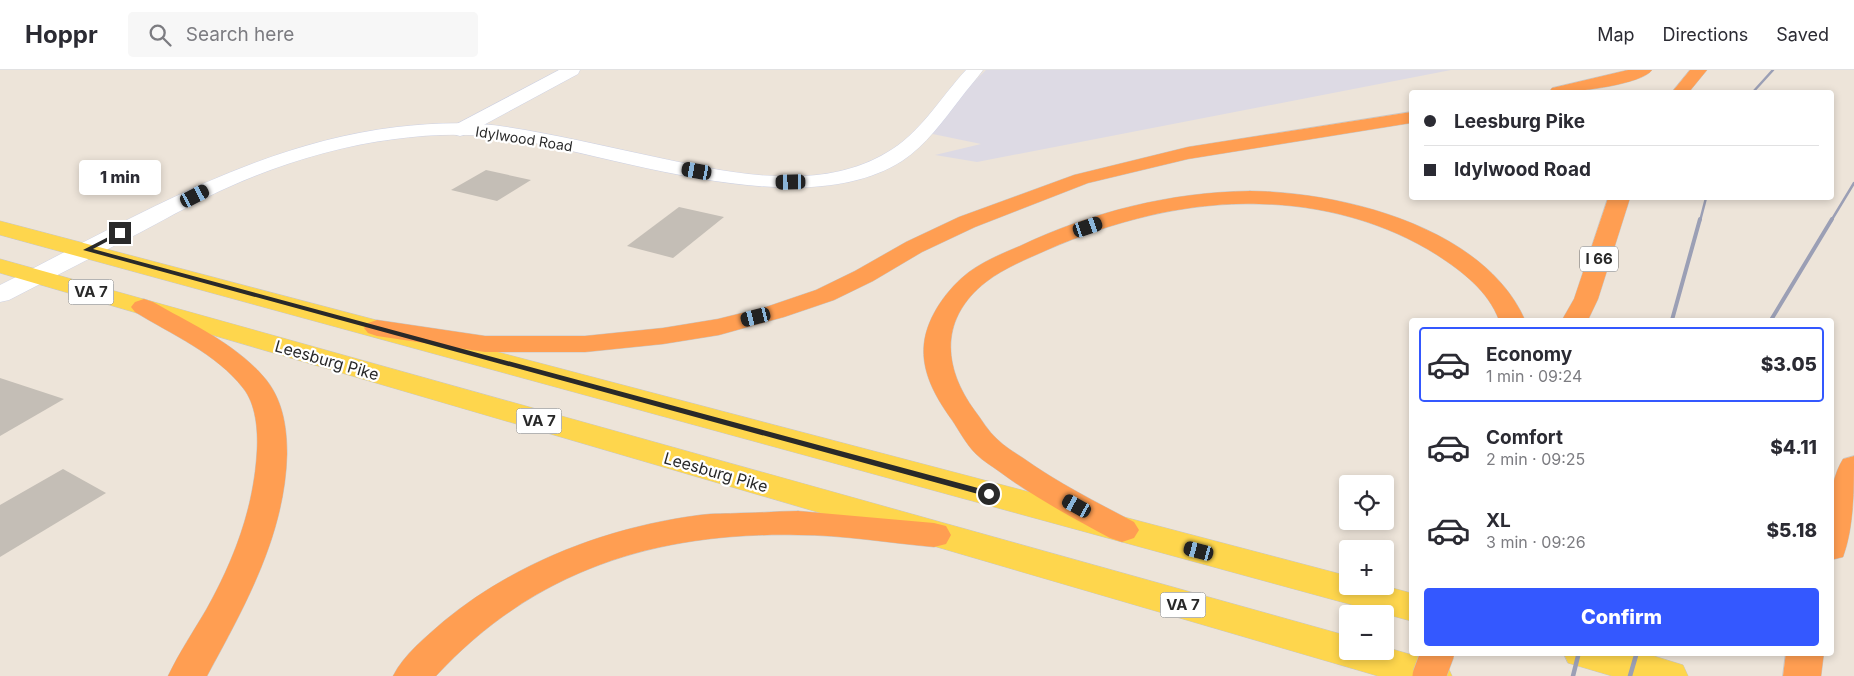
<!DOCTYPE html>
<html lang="en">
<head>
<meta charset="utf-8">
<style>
	:root { --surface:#fff; --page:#f7f7f7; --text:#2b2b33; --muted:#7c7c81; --line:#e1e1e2; --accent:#3458ff }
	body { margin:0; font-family:Inter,sans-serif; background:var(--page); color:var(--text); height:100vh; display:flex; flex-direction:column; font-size:19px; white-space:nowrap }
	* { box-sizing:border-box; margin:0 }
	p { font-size:16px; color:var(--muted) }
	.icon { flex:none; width:28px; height:28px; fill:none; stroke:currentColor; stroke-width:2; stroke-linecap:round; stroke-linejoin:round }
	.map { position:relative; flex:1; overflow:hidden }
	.drawer { position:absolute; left:1409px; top:248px; width:425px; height:338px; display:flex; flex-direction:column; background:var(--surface); border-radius:5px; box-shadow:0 2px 8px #0003 }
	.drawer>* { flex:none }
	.top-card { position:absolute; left:1409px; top:20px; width:425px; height:110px; border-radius:5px; box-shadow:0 2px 8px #0003; display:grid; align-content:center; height:110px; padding:0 15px; background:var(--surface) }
	.fabs { position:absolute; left:1339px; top:405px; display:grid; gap:10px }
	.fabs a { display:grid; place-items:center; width:55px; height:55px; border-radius:5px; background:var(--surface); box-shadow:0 2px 8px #0003; font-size:25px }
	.end { position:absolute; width:22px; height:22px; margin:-11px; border:6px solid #292929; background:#fff; box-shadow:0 0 0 2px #fff }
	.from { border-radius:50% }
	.bubble { position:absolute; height:35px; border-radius:5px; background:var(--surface); box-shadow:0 2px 8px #0003; font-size:16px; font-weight:800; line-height:35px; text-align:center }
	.car { position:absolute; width:15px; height:30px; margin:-15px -8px; border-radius:6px; box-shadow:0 0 4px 1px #0007; background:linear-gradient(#222 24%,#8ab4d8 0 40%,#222 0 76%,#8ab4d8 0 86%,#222 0) }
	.top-card b { display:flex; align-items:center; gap:18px; height:48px; font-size:19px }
	.top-card b+b { border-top:1px solid var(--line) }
	.top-card i { width:12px; height:12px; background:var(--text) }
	ul { padding:9px 0 0; list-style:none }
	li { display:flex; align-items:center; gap:15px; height:75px; margin:0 10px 8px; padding:0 5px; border:2px solid transparent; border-radius:5px }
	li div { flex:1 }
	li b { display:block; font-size:19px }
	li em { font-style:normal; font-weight:800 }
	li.on { border-color:var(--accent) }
	li>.icon { width:45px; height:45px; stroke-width:1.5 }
	.primary-button { display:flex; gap:10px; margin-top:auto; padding:10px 15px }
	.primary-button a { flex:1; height:58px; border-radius:5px; background:var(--accent); color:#fff; font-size:20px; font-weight:800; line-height:58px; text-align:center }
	header { display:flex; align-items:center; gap:30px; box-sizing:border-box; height:70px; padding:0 25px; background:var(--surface); border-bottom:1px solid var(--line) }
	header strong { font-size:24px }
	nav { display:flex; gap:28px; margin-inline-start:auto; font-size:18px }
	.search { width:350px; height:45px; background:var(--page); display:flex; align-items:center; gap:12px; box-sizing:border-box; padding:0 18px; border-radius:5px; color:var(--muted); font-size:19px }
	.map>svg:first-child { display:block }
	.industrial { fill:#dddae4 }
	.building { fill:#c4beb6 }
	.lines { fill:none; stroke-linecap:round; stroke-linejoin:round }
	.minor-casing { stroke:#ced2e4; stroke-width:1 }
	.secondary-casing { stroke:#ced2e4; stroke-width:1 }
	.primary-casing { stroke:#c7c7c7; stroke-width:1 }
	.motorway-casing { stroke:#c7c7c7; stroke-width:1 }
	.minor { fill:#fff; fill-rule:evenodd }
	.secondary { fill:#fff; fill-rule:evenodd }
	.primary { fill:#fed64d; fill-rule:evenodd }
	.motorway { fill:#ff9e52; fill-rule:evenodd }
	.rail-far2 { stroke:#9b9fb5; stroke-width:2.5 }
	.rail-far1 { stroke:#9b9fb5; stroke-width:4 }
	.rail { stroke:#9b9fb5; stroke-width:4.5 }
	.motorway-bridge-casing { stroke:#c7c7c7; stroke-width:34; stroke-linecap:butt }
	.motorway-bridge { stroke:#ff9e52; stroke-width:33 }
	.route { fill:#292929 }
	.labels { text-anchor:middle; stroke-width:4.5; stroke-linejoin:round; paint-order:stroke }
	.far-street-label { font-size:14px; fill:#292929; stroke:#fff }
	.shield { fill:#fff; stroke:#696969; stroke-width:1 }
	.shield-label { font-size:15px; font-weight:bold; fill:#292929 }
	.street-label { font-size:16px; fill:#292929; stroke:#fff }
</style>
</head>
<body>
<header>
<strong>Hoppr</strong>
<div class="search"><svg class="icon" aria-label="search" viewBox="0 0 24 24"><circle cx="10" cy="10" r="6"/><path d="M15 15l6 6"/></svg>Search here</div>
<nav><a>Map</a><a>Directions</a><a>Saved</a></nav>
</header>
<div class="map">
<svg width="1854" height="606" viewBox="0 0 1854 606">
	<rect width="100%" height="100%" fill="#ede4d9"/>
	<!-- industrial -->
	<polygon class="industrial" points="986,0 1451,0 977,92 935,85 981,74 923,62"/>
	<!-- building -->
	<g class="building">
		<polygon points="486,100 531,110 497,131 451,120"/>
		<polygon points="679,137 724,147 673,188 627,176"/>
		<polygon points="0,308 64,329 0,366"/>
		<polygon points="63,399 106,423 0,487 0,435"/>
	</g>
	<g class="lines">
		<defs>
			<polygon id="minor" points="559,0 580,0 578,4 467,64 460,66 453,64 451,60 453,56"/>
			<path id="secondary" d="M 966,0 L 983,0 C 976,10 967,19 960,29 C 943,51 926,75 902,91 C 801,155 617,85 506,68 C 470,63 431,64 395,69 C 339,76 283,93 231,116 C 201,129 171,146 141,162 C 97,185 53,207 9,230 L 0,232 L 0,215 C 127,152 253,74 397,57 C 433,53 471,51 507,57 C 553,64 599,75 646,85 C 721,101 815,125 886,83 C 920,64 940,28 966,0 Z"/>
			<g id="primary">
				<polygon points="0,151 1348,506 1348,516 1385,516 1411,523 1411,551 0,165"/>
				<polygon points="0,189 1348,566 1348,581 1385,581 1385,577 1447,595 1452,606 1378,606 0,203"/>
				<polygon points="1563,582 1641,582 1683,595 1688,606 1612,606 1568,593"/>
			</g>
			<g id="motorway">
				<path d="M 1628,0 L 1652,0 C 1642,15 1567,24 1549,22 L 1552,18 Z"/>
				<polygon points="1690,0 1707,0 1689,22 1672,22"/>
				<polygon points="1411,42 1411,53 1188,89 1088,113 975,157 922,182 873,211 834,230 784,247 719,265 663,274 585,282 485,282 377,266 368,263 364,258 368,253 377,250 485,266 585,266 663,258 718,249 766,237 816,220 855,201 906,172 959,147 1074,105 1188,77"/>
				<path d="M 1250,121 C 1342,122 1484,157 1525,250 L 1499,250 C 1488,221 1463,202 1437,185 C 1385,152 1321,135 1259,134 C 1186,132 1114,151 1047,180 C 1027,189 1004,198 986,212 C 940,248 942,296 975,341 C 982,350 988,361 997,369 C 1005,377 1014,382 1023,388 C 1058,413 1096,432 1134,452 L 1139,460 L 1134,468 L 1122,472 L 1110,468 C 1073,448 1035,428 1000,402 C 992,396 983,391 976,384 C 966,374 960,362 952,350 C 936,328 921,302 924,274 C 927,246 948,218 969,202 C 984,191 1003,183 1020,176 C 1091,142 1171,122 1250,121 Z"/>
				<polygon points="1608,128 1630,128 1598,229 1588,250 1562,250 1574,229"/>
				<path d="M 144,229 L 153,232 C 190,253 234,273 263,306 C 282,327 287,355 287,384 C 285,465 245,536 207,606 L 168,606 C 179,583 193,562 206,540 C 234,490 254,438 257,380 C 258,360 256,334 243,318 C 217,284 171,264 135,242 L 131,237 L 135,232 Z"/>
				<path d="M 1854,386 C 1854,419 1854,457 1843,487 L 1831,490 C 1831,457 1825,418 1843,389 Z"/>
				<path d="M 798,441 L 934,453 L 946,456 L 951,465 L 946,474 L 934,477 C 889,473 843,465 798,465 C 656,462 534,500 436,606 L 393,606 C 404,584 426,567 444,551 C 516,492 608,457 700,445 C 713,443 727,444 741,443 C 760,443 779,441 798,441 Z"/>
				<polygon points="1786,582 1824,582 1821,606 1783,606"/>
			</g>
		</defs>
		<!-- minor casing -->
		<use href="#minor" class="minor-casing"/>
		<!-- secondary casing -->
		<use href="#secondary" class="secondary-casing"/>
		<!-- primary casing -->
		<use href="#primary" class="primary-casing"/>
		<!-- motorway casing -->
		<use href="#motorway" class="motorway-casing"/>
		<!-- minor -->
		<use href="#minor" class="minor"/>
		<!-- secondary -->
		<use href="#secondary" class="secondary"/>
		<!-- primary -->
		<use href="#primary" class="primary"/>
		<!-- motorway -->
		<use href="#motorway" class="motorway"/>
		<!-- rail-far2 -->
		<g class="rail-far2">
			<polyline points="1753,22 1773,0"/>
			<polyline points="1700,151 1706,128"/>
			<polyline points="1831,151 1854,113"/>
		</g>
		<!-- rail-far1 -->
		<g class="rail-far1">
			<polyline points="1672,250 1700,149"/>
			<polyline points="1771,250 1832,149"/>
		</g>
		<!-- rail -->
		<g class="rail">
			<polyline points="1573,606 1579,582"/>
			<polyline points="1630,606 1637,582"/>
		</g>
		<defs>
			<polyline id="motorway-bridge" points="1429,606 1438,582"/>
		</defs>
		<!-- motorway-bridge casing -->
		<use href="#motorway-bridge" class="motorway-bridge-casing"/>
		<!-- motorway-bridge -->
		<use href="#motorway-bridge" class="motorway-bridge"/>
	</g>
	<!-- route -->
	<polygon class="route" points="118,162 123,163 93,179 989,421 994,424 989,427 83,180"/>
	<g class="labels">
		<!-- far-street labels -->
		<g class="far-street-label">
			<text transform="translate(524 69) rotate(9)" y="5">Idylwood Road</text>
		</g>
		<!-- shield labels -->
		<g class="shield">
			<rect x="1580" y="176.5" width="38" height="25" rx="4"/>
			<rect x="68.5" y="209.5" width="45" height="25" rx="4"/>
			<rect x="516.5" y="338.5" width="45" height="25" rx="4"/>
			<rect x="1160.5" y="522.5" width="45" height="25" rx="4"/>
		</g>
		<g class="shield-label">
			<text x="1599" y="194">I 66</text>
			<text x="91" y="227">VA 7</text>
			<text x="539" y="356">VA 7</text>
			<text x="1183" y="540">VA 7</text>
		</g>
		<!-- street labels -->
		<g class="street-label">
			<text transform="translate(327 290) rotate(16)" y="6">Leesburg Pike</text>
			<text transform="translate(716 402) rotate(16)" y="6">Leesburg Pike</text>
		</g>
	</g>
</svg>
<div class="fabs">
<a><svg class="icon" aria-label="locate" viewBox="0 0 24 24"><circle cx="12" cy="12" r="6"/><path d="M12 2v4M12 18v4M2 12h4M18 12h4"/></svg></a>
<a>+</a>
<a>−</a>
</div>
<i class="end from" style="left:989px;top:424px"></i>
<i class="end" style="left:120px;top:163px"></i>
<div class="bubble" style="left:79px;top:90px;width:82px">1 min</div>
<i class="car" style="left:697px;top:101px;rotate:280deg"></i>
<i class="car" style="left:791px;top:112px;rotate:269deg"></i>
<i class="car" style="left:195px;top:126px;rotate:63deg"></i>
<i class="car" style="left:1088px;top:157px;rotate:71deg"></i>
<i class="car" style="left:756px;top:247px;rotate:256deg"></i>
<i class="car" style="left:1077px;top:436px;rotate:299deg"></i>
<i class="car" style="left:1199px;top:481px;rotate:285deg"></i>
<div class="top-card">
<b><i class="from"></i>Leesburg Pike</b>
<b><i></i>Idylwood Road</b>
</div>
<section class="drawer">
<ul>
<li class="on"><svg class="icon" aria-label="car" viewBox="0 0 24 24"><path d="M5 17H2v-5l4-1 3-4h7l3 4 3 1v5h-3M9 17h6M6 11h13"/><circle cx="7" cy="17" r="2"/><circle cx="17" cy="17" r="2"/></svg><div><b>Economy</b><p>1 min · 09:24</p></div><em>$3.05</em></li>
<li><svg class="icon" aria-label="car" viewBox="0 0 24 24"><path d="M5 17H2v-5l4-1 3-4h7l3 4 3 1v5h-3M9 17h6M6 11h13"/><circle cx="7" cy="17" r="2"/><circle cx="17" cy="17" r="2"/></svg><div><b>Comfort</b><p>2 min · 09:25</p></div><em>$4.11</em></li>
<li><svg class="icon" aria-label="car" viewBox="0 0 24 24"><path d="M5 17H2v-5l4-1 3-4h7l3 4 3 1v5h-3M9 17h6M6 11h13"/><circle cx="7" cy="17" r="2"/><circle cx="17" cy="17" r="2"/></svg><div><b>XL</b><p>3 min · 09:26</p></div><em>$5.18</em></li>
</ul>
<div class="primary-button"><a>Confirm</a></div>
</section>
</div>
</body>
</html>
